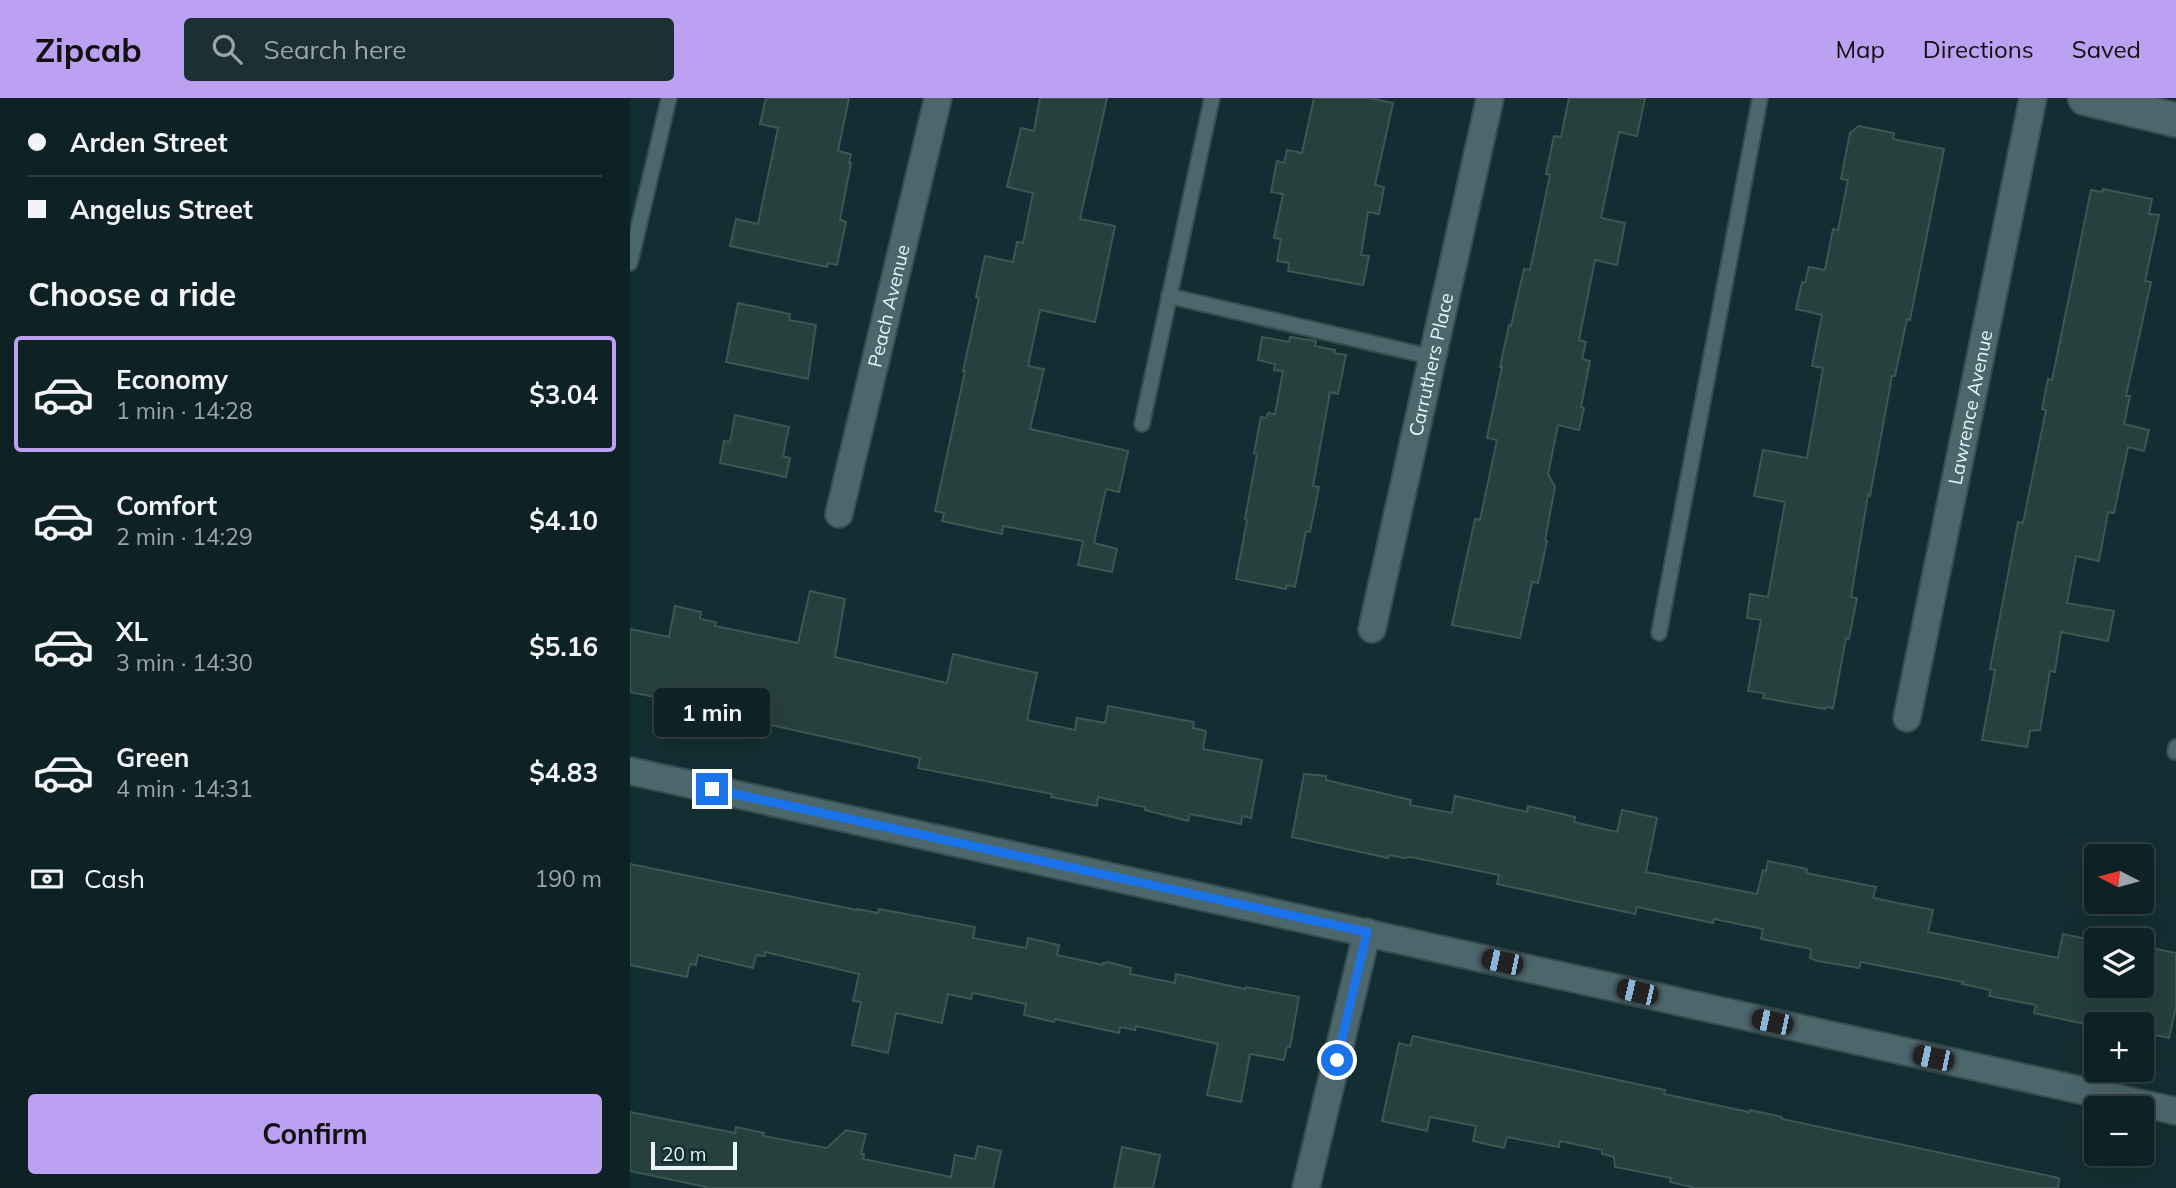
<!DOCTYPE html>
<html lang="en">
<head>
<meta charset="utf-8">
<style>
	:root { --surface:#0e2226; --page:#1c2f32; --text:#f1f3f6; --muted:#9ba4a7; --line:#2e3f43; --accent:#bca0f2 }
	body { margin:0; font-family:Mulish,sans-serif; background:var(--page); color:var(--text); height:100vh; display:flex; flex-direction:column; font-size:26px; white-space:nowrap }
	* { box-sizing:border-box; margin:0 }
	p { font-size:23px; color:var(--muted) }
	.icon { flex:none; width:38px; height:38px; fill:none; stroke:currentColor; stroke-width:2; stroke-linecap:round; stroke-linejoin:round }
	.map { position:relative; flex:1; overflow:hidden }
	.panel { display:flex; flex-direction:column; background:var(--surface); width:630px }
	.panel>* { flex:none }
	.top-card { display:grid; align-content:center; height:154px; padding:0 28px; background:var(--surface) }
	.needle { width:46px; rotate:276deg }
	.buttons { position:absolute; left:1454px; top:746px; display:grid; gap:14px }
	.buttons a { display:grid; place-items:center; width:70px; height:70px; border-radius:7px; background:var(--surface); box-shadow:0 7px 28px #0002,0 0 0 2px var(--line); font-size:35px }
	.scale { position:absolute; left:21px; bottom:18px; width:86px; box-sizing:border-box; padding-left:7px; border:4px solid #e6f6f8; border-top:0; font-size:19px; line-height:24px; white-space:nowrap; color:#e6f6f8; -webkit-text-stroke:5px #132e32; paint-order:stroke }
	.end { position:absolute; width:32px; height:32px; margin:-16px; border:9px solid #1a73e8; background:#fff; box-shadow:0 0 0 4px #fff }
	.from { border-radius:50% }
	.bubble { position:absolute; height:49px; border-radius:7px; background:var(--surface); box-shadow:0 7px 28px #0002,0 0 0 2px var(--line); font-size:23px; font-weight:700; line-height:49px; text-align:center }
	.car { position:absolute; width:21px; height:42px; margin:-21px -10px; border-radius:9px; box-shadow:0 0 5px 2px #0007; background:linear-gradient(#222 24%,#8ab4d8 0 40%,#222 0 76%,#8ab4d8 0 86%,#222 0) }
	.top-card b { display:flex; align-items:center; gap:24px; height:66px; font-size:26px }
	.top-card b+b { border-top:2px solid var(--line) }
	.top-card i { width:18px; height:18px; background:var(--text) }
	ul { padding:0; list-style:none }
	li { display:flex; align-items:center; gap:21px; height:116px; margin:0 14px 10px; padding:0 14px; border:4px solid transparent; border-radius:7px }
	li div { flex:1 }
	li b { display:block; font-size:26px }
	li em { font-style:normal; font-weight:700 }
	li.current { border-color:var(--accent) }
	li>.icon { width:63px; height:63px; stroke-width:1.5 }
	h2 { padding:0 28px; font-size:32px; line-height:84px }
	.pay { display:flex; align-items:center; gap:18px; height:77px; padding:0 28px; font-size:26px }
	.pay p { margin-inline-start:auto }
	.cta { display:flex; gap:14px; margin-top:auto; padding:14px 28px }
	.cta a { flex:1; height:80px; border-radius:7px; background:var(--accent); color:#111; font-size:28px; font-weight:700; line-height:80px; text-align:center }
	header { display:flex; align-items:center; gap:42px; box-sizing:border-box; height:98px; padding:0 35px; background:var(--accent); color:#111 }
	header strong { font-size:33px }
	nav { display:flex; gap:38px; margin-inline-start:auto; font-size:24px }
	.search { width:490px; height:63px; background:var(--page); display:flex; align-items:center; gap:18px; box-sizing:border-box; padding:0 24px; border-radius:7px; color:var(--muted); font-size:26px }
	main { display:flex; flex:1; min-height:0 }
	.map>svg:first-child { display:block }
	.building { fill:#26403d; stroke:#3b5753; stroke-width:2 }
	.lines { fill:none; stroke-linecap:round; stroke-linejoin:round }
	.service-casing { stroke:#374c4f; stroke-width:18 }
	.minor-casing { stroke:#374c4f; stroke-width:30 }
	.tertiary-casing { stroke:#374c4f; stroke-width:37 }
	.service { stroke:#4c676c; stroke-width:14 }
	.minor { stroke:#4c676c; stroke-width:26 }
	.tertiary { stroke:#4c676c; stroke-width:33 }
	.route { stroke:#1a73e8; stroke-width:9 }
	.labels { text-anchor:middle; stroke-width:5; stroke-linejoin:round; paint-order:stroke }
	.street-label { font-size:19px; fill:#e6f6f8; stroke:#132e32 }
</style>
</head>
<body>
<header>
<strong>Zipcab</strong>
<div class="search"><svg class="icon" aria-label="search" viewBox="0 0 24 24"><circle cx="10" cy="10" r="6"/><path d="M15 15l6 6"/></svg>Search here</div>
<nav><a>Map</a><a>Directions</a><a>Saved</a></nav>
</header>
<main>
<section class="panel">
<div class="top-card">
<b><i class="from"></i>Arden Street</b>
<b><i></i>Angelus Street</b>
</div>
<h2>Choose a ride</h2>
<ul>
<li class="current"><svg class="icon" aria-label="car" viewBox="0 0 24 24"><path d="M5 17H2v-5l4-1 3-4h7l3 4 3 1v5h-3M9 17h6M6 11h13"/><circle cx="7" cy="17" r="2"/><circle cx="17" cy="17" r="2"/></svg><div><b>Economy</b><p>1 min · 14:28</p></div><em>$3.04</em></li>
<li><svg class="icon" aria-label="car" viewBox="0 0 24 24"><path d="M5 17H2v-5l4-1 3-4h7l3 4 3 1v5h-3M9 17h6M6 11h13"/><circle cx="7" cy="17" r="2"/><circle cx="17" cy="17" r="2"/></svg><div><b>Comfort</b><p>2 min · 14:29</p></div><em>$4.10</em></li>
<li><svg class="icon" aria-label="car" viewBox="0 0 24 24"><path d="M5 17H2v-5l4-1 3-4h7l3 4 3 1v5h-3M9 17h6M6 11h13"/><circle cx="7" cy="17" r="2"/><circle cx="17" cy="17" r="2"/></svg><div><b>XL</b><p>3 min · 14:30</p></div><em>$5.16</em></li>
<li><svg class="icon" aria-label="car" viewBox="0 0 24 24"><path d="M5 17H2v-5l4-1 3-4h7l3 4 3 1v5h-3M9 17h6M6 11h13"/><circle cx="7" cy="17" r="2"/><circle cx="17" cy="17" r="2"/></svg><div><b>Green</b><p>4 min · 14:31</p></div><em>$4.83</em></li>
</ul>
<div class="pay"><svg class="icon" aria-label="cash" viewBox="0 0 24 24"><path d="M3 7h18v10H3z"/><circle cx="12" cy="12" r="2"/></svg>Cash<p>190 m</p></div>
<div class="cta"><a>Confirm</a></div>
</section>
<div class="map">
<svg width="1546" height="1090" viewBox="0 0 1546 1090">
	<rect width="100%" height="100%" fill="#132e32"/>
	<!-- building -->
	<g class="building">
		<polygon points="136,0 219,0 208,53 221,56 219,65 221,65 210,122 216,124 207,167 198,165 197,169 100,148 106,121 128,126 148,30 130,26"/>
		<polygon points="410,0 477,0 450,121 485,128 465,224 410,212 398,268 414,271 400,331 498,353 489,394 476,391 464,445 487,451 482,474 448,467 453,443 373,428 372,436 312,423 314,415 305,413 335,273 333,273 349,200 346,199 355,158 383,164 387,144 393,145 403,95 377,89 391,30 404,33"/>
		<polygon points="684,0 740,0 763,5 745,87 754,89 749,116 738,114 731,157 739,158 733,187 658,173 659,165 647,163 651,141 644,140 653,96 641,94 647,63 654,65 657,52 672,55"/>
		<polygon points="939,0 1015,0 1007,38 989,34 971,120 995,125 987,167 965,162 949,242 956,244 952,261 960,263 951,309 954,310 949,332 928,327 918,376 925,389 915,442 917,443 908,485 902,484 890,540 822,527 845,421 850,422 867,342 857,340 872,269 870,269 879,227 881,228 894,171 900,172 920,77 916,76 924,38 931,39"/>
		<polygon points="1229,28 1264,35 1263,41 1314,51 1280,222 1277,221 1265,278 1262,278 1240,398 1238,397 1221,499 1227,500 1219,541 1216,540 1203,610 1196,609 1195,611 1133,600 1134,595 1118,593 1131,522 1117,520 1120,496 1138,499 1155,404 1124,398 1133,352 1177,360 1193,270 1182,268 1192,217 1166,211 1172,184 1175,185 1179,169 1195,172 1203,131 1208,132 1218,82 1211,81 1220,35"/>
		<polygon points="1473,91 1522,101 1519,116 1529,117 1515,183 1521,184 1496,298 1500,298 1494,326 1519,332 1514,353 1498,349 1484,415 1478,414 1469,463 1446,458 1437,505 1484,513 1478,543 1431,534 1425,574 1420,573 1410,632 1400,633 1397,649 1352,642 1365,572 1360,571 1366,539 1388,424 1393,425 1416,312 1412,311 1418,281 1422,282 1461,92 1472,94"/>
		<polygon points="108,205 160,216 159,222 186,227 178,281 96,264"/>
		<polygon points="632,239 659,244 660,239 686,243 685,248 705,252 704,255 716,257 708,296 700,294 683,388 689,389 680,434 676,433 665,489 657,487 656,491 606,481 617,422 615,421 627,356 624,355 631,319 636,320 638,315 645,316 653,273 644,272 645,266 628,262"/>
		<polygon points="105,317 159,329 153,358 160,360 156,379 90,365 94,343 100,344"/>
		<polygon points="180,493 215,501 205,559 317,585 323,556 407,575 397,622 445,632 447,620 475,625 478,608 564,624 563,630 576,633 573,651 632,662 621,720 612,718 611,726 560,716 558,723 515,712 515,709 468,699 467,708 421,699 422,696 288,670 290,660 87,615 88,612 0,594 0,531 39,539 45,508 71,514 70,521 86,524 85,528 168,545"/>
		<polygon points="674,676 696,678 696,682 781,702 780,707 822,715 825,698 897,714 898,708 945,719 944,724 987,734 992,712 1027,720 1016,774 1127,796 1133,772 1136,773 1138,763 1177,771 1176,775 1246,789 1243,800 1303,812 1298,834 1428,860 1433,836 1466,843 1466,887 1512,887 1512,848 1546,855 1546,909 1539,940 1512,934 1512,926 1455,926 1404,915 1406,907 1359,898 1361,892 1332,886 1333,884 1231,864 1229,870 1188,863 1180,860 1181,851 1131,841 1133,831 1084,821 1083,825 1007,809 1005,816 867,786 869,777 781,759 774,760 759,757 758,760 662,739"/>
		<polygon points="0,766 227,812 227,811 248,815 249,811 345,829 343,840 396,850 398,840 429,847 427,857 473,867 473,865 478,864 501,870 500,876 545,885 546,876 615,891 616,889 669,899 660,949 657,948 654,962 620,956 611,1004 577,997 588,946 506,928 505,932 490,929 489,935 425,921 424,924 394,917 396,906 343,895 341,901 318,896 312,925 266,915 258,955 222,947 231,904 223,903 229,876 135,854 135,858 126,857 123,870 68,857 66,867 60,866 57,879 0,867"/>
		<polygon points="783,938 1035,992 1034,996 1119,1014 1120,1012 1152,1019 1152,1021 1429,1080 1428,1090 1066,1090 1040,1084 1041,1080 985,1069 984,1059 972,1056 972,1052 930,1043 929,1049 877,1039 874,1050 843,1043 846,1028 800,1019 797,1033 752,1023 769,945 780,948"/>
		<polygon points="0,1014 105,1035 106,1029 134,1035 133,1038 197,1050 216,1032 236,1036 231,1056 234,1056 233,1061 321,1079 325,1057 345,1061 348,1048 371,1053 363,1090 81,1090 0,1073"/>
		<polygon points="492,1049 530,1057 523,1090 484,1090"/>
	</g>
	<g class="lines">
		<defs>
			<g id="service">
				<polyline points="0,165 39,0"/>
				<polyline points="539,198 802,259"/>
				<polyline points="512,326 582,0"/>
				<polyline points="1029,535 1130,0"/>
				<polyline points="1545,654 1546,649"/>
			</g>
			<g id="minor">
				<path id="s1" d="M 209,416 L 308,0"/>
				<path id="s2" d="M 742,531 L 860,0"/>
				<path id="s3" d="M 1277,620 L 1403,0"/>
				<polyline points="0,673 1546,1013"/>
				<polyline points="676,1090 737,834"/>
			</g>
			<polyline id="tertiary" points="1455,0 1546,22"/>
		</defs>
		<!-- service casing -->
		<use href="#service" class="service-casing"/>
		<!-- minor casing -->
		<use href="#minor" class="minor-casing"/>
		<!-- tertiary casing -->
		<use href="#tertiary" class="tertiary-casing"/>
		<!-- service -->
		<use href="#service" class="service"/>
		<!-- minor -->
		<use href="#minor" class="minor"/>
		<!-- tertiary -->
		<use href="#tertiary" class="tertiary"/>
	</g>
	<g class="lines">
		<!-- route -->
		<polyline class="route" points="82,691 737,834 707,962"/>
	</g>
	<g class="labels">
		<!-- street labels -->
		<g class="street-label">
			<text dy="7" stroke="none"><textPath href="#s1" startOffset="214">Peach Avenue</textPath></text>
			<text dy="7" stroke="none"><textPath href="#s2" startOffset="271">Carruthers Place</textPath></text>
			<text dy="7" stroke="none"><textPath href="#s3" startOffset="317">Lawrence Avenue</textPath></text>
		</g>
	</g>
</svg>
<div class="buttons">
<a><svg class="needle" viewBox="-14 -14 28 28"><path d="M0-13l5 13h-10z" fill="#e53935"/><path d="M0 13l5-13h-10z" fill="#9ba4a7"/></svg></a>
<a><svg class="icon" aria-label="layers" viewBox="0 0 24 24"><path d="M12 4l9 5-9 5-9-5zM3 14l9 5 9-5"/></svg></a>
<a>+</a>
<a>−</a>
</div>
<div class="scale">20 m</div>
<i class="end from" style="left:707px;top:962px"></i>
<i class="end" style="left:82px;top:691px"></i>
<div class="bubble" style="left:24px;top:590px;width:116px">1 min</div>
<i class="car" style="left:872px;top:864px;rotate:282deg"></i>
<i class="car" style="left:1007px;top:894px;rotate:283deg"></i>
<i class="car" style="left:1142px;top:924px;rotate:282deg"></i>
<i class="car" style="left:1303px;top:960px;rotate:282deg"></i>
</div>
</main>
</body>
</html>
